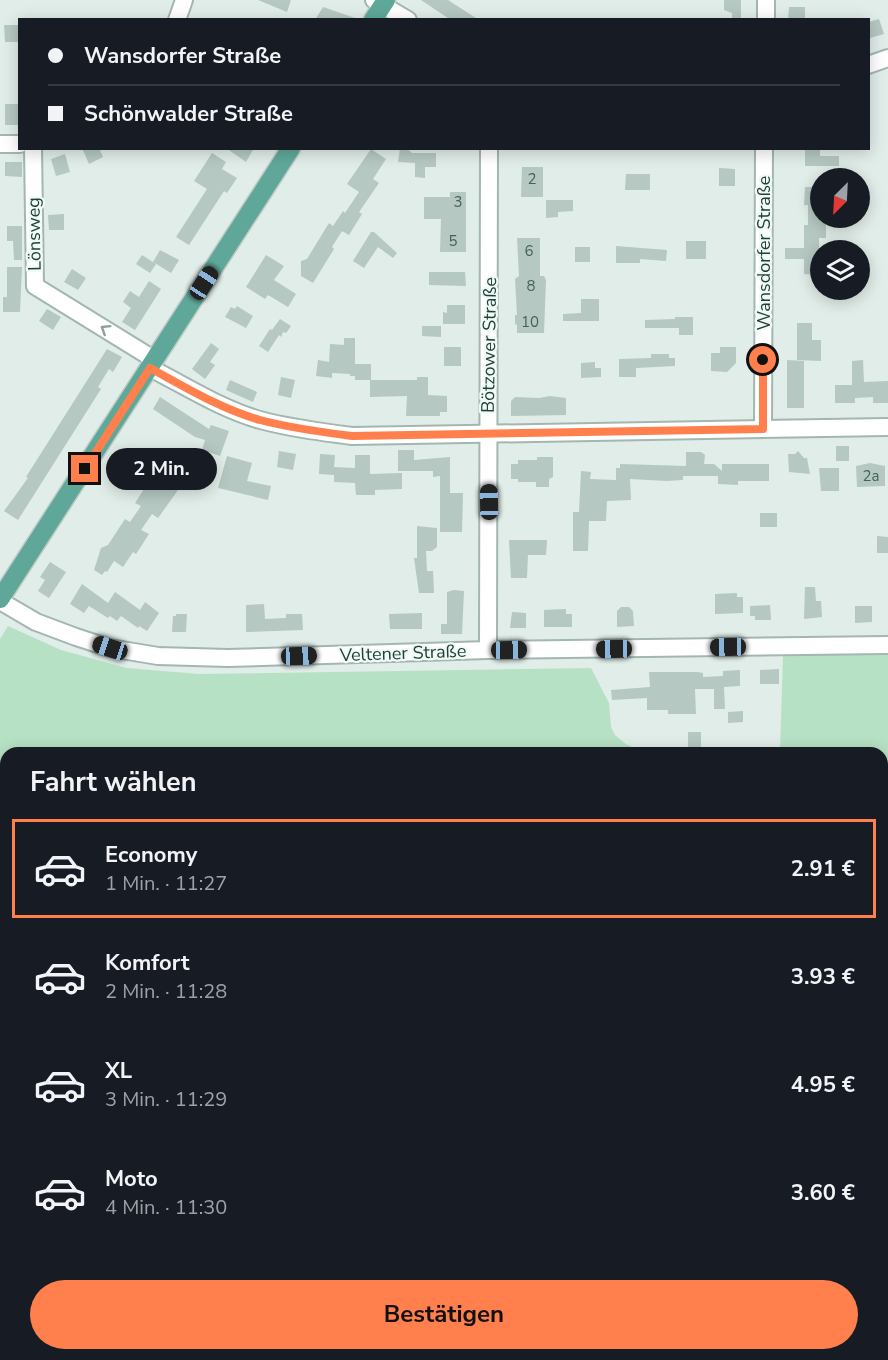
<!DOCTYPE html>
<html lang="de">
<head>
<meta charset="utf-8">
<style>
	:root { --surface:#171b24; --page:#242831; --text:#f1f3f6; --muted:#9ea1a6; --line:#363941; --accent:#ff804d }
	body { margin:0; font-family:"Nunito Sans",sans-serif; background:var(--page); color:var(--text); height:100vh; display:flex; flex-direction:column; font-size:22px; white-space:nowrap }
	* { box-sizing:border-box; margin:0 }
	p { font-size:20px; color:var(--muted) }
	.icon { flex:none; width:33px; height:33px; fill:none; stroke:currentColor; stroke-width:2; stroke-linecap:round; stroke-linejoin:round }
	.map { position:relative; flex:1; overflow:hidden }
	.side { position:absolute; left:0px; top:747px; width:888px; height:614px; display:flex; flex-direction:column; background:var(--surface); border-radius:18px 18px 0 0; box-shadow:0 3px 15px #0003 }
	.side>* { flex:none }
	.guide { position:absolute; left:18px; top:18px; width:852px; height:132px; border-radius:0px; box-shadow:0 3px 15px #0003; display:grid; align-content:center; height:132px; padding:0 30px; background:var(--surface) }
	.needle { width:39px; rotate:204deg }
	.tools { position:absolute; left:810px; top:168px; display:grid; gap:12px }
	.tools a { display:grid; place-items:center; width:60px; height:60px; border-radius:50%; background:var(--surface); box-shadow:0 3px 15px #0003; font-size:30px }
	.end { position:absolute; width:27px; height:27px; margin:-14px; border:8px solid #ff804d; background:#111; box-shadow:0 0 0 3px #111 }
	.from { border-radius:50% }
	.bubble { position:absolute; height:42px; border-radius:21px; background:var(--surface); box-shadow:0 3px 15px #0003; font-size:20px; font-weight:700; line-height:42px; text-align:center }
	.car { position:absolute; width:18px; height:36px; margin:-18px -9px; border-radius:8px; box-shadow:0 0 4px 2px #0007; background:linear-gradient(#222 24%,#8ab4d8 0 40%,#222 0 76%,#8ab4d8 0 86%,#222 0) }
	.guide b { display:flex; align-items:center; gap:21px; height:57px; font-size:22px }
	.guide b+b { border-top:2px solid var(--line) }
	.guide i { width:15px; height:15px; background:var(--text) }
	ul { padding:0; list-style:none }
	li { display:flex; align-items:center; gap:18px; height:99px; margin:0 12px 9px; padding:0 18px; border:3px solid transparent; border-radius:0px }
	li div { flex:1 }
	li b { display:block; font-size:22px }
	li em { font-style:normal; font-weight:700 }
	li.selected { border-color:var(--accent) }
	li>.icon { width:54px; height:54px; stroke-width:1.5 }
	h2 { padding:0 30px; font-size:27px; line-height:72px }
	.cta { display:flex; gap:12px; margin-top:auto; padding:12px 30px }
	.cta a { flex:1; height:69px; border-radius:36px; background:var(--accent); color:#111; font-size:24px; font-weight:700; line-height:69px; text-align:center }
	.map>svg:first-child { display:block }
	.green { fill:#b7e1c4 }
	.building { fill:#b5c8c1 }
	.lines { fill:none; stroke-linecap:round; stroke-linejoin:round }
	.minor-casing { stroke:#a3b6b0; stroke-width:20 }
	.major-casing { stroke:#c0cac8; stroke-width:21 }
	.minor { stroke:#fff; stroke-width:16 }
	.major { stroke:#5fa899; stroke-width:18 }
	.oneway { stroke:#8fa09c }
	.route { stroke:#ff804d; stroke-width:8 }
	.labels { text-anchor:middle; stroke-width:4.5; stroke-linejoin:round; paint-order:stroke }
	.number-label { font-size:15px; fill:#44625b }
	.street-label { font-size:18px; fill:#1f4039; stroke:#f1f9f6 }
</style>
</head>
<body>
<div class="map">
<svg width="888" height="1360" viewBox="0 0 888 1360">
	<rect width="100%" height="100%" fill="#e1ede8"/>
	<!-- green -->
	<g class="green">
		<polygon points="8,626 61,650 127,668 199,674 591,668 609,703 611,727 615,735 626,744 644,753 6,753 6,846 0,845 0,639"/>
		<polygon points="783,654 888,654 888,1168 882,1165 882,753 780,753"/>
		<polygon points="882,1179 888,1182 888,1298 882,1295"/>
		<polygon points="0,1266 6,1270 6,1354 146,1354 151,1357 153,1354 548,1355 546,1360 0,1360"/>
		<polygon points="882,1331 888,1332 888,1360 843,1360 817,1355 882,1354"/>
	</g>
	<!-- building -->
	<g class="building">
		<polygon points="258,0 291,0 287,12"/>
		<polygon points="421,0 448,0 479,20 451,20"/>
		<polygon points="724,0 741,0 741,20 732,20 732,13 724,10"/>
		<polygon points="323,7 355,18 355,20 315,20"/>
		<polygon points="789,7 805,7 805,20 788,20"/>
		<polygon points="879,19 884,34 870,38 868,22"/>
		<polygon points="4,25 20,25 20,42 5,42"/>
		<rect x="5" y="104" width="15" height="21"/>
		<polygon points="82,148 99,148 103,157 89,164"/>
		<polygon points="226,148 254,148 246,162"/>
		<polygon points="400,148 406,148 412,153 436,153 436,167 425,167 425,178 415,177 415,163 398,162"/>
		<polygon points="371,149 386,159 373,179 379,183 359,212 362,214 349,235 342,231 332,247 334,249 313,283 301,276 301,261 307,259 329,223 333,226 343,211 345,213 359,192 347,184"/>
		<polygon points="805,149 820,149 820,156 839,156 839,166 805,166"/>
		<polygon points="212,153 226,162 222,169 237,178 227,193 224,191 189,245 176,237 207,189 194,181"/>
		<polygon points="65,154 70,172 56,176 51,159"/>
		<polygon points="5,162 22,162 22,177 5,176"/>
		<polygon points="522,167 543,167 543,197 521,197"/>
		<polygon points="719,168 735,169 735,186 719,186"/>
		<polygon points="626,174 650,174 650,190 625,190"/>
		<polygon points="805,187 820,187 820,220 826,220 826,238 819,238 820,275 804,274 804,259 785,259 785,248 804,248 804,225 808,225 808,205 804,205"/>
		<polygon points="450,192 466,192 466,252 440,252 441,219 424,219 424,197 450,197"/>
		<polygon points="546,200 573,200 573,211 558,212 558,217 546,218"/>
		<polygon points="64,214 64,230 49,230 48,215"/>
		<polygon points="7,226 22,226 22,260 14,260 13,241 7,241"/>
		<polygon points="371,232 374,232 397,253 393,258 378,247 364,268 353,261"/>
		<polygon points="517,238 540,238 540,276 544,276 546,280 544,333 517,333 517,325 515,324 515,315 517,315 515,279 519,276"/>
		<rect x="686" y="241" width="20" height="18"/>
		<polygon points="616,246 667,250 666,261 640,259 640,263 616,263"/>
		<rect x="575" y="247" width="15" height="15"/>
		<polygon points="160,250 179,260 171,273 153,262"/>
		<polygon points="142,255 156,264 150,273 136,264"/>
		<polygon points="266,255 284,266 274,280 296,294 288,307 268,295 265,299 246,287"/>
		<polygon points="7,267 22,267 20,312 3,312 3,297 7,297"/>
		<polygon points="72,269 86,278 78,290 64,282"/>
		<polygon points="429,272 465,272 466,286 429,285"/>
		<polygon points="149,281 161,289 135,330 122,322 131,308 123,302 130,291 139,297"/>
		<polygon points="581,299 599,299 599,321 563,321 563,314 581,313"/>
		<polygon points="447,305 465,305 465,324 443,324 443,312 447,313"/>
		<polygon points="237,306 253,316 246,328 225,317 231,307 235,309"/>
		<polygon points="47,309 61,317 53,330 39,321"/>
		<polygon points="675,317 693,317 693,335 679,335 679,328 645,328 645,320 675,319"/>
		<polygon points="280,319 291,326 286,333 283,332 281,337 279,335 268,352 259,346 270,329 272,330"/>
		<polygon points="797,323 812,323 812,340 821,340 821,361 797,360"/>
		<polygon points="422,326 441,326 441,337 422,336"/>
		<polygon points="344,338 355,338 355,364 371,364 371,380 417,380 417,377 428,377 428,395 447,396 447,412 440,412 440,416 406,416 407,396 370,397 370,380 355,380 355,376 350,376 350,374 332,373 332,378 316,376 318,360 329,362 330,344 344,345"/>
		<polygon points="211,343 219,349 210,362 215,365 205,379 192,369"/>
		<rect x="444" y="347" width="17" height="19"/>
		<polygon points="720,347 736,347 736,363 727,372 711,371 711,353 720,353"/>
		<polygon points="107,349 122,357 113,372 109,369 98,387 101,389 18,520 4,511 28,478 26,477"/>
		<polygon points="651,354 669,354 669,358 675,358 675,366 636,368 636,377 619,377 619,359 651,358"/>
		<polygon points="787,360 804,361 804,408 787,408"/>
		<polygon points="863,360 864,382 888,381 888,403 873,403 873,397 855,398 855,403 835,403 835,385 852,385 852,361"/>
		<polygon points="595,362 595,368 601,368 601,377 581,378 581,363"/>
		<polygon points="281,377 295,380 291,398 278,395"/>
		<polygon points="230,380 257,392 253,402 226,390"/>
		<polygon points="550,396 566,398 566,415 511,416 511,401 515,397 539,398"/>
		<polygon points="160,397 209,429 211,425 229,431 220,456 202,450 205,440 195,437 153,409"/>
		<rect x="836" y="446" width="13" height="15"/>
		<polygon points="398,450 414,450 414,460 450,457 450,493 463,493 462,532 440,532 440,476 433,477 433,471 398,471"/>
		<polygon points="279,451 296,454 293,470 277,467"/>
		<polygon points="798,451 804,458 807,458 810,474 789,472 788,454 795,454"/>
		<polygon points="686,452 701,452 705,455 704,464 714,464 722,471 722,464 769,464 769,481 738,481 738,485 718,484 718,476 683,476 683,480 667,481 630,479 631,500 607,501 606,521 589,521 588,551 573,551 573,512 579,512 581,471 591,472 590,479 616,480 616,468 620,468 620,464 686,466"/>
		<polygon points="154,453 167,461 162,469 183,483 158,518 152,514 141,530 149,534 136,554 133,552 123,567 114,561 107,572 105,571 102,575 94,570 101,548 108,545 125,519 130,522 141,506 135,503 155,472 143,463 148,455 151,457"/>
		<polygon points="320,454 335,455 334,467 355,468 355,455 370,455 370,474 402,473 402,489 375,490 375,495 356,495 355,483 334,482 334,475 319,474"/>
		<polygon points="227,456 252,463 247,481 271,486 268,500 218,488"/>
		<polygon points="537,457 553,457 553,477 549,479 549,487 536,487 536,482 518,482 518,479 511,479 511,464 518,464 518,460 537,460"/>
		<polygon points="870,463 885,466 885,486 857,487 856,466"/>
		<polygon points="819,468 839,468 839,491 821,491"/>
		<rect x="760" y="513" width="17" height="14"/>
		<polygon points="417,526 437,528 437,547 432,551 426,551 427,571 433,571 434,593 419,593 414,558 417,558"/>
		<polygon points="877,536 888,537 888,553 877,553"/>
		<polygon points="509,540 547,540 546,555 528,555 527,578 511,578"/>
		<polygon points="50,562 66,572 49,598 38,591 45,580 40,577"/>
		<polygon points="82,584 108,603 115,592 140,610 145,602 159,613 147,631 139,626 138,628 121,616 117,621 110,616 108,618 89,606 84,613 70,604"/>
		<polygon points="805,587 815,587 816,601 821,601 822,617 804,619"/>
		<polygon points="454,590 464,591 462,634 441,634 441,624 447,624 447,592"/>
		<polygon points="737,593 737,597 743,597 743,613 715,614 715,594"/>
		<polygon points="264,604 265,619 286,618 286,614 302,614 303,630 246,632 246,605"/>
		<polygon points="770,605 771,620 755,620 755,616 750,616 750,606"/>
		<polygon points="855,606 872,606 872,622 855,623"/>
		<polygon points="621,607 629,607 633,611 634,626 617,627 617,611"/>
		<polygon points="566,609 566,614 572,614 572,627 544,627 544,610"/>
		<polygon points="512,612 526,613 526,628 510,628"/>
		<polygon points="422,613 422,629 390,629 389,614"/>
		<polygon points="176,614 187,614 186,632 172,632 173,616 176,616"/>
		<polygon points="779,669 779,684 760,684 760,670"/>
		<polygon points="740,670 740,686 724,687 725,709 714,709 714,689 695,689 696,714 668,714 668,710 647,710 647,698 612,700 611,690 650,687 649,672 697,672 703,673 703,677 723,676 723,671"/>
		<polygon points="743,711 743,722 728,723 728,712"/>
		<rect x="688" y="732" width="13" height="15"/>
	</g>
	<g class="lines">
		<defs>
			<g id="minor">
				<polyline points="374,0 408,20"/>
				<polyline points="177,20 184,0"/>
				<polyline points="766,20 766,0"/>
				<polyline points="868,65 888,58"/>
				<polyline points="0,144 20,144"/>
				<polyline points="33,148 35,286 155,360"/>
				<path d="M 150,368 C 186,386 221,409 260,420 C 290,428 321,432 352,436 L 888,427"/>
				<polyline points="763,429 764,148"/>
				<polyline points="0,601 36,622 76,637 110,648 158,656 228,658 488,650 888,645"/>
				<polyline points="488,650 489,148"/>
			</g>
			<g id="major">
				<polyline points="373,20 386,0"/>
				<polyline points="0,599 291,148"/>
			</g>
		</defs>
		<!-- minor casing -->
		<use href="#minor" class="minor-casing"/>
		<!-- major casing -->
		<use href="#major" class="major-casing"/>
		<!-- minor -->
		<use href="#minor" class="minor"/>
		<!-- major -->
		<use href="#major" class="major"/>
	</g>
	<!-- one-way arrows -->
	<defs><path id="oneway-chevron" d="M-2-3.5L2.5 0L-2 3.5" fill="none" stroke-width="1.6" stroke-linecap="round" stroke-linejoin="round" transform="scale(1.5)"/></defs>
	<use class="oneway" href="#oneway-chevron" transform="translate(105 329) rotate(-148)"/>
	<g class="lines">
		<!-- route -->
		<path class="route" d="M 85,469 L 150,368 C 185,387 221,409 260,420 C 290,428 321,432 352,436 L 763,429 L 763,360"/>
	</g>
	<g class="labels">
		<!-- number labels -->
		<g class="number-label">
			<text x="532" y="184">2</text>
			<text x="458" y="207">3</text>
			<text x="453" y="246">5</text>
			<text x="529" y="256">6</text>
			<text x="531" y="291">8</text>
			<text x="530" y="327">10</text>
			<text x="871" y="481">2a</text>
		</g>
		<!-- street labels -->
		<g class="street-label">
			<text transform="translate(34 234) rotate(-91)" y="6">Lönsweg</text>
			<text transform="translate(764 253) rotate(-90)" y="6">Wansdorfer Straße</text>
			<text transform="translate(489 345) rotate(-89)" y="6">Bötzower Straße</text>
			<text transform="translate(403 653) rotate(-2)" y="6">Veltener Straße</text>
		</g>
	</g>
</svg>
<div class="tools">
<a><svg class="needle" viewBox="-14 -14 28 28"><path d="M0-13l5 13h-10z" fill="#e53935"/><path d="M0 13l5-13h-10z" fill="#9ea1a6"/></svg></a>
<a><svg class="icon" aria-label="layers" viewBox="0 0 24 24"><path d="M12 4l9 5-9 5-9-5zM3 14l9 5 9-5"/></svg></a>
</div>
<i class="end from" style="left:763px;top:360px"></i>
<i class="end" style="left:85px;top:469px"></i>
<div class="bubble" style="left:106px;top:448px;width:111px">2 Min.</div>
<i class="car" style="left:204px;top:283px;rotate:33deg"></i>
<i class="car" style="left:489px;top:502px;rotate:359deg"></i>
<i class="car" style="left:728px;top:647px;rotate:269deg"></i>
<i class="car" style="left:110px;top:648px;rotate:288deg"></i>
<i class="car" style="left:614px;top:649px;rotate:269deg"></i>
<i class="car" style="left:509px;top:650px;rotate:89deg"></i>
<i class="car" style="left:299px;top:656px;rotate:88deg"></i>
<div class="guide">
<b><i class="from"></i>Wansdorfer Straße</b>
<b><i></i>Schönwalder Straße</b>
</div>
<section class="side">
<h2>Fahrt wählen</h2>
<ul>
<li class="selected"><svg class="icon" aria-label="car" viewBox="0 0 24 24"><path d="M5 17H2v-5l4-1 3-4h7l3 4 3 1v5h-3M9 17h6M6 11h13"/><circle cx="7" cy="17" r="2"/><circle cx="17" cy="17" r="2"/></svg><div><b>Economy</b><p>1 Min. · 11:27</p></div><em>2.91 €</em></li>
<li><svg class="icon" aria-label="car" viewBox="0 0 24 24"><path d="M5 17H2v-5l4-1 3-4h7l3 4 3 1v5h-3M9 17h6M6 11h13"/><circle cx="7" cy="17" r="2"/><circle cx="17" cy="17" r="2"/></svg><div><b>Komfort</b><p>2 Min. · 11:28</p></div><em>3.93 €</em></li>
<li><svg class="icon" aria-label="car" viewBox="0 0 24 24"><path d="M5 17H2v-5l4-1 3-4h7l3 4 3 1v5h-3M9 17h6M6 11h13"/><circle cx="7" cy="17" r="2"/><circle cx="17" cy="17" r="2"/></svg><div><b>XL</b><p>3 Min. · 11:29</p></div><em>4.95 €</em></li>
<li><svg class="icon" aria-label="car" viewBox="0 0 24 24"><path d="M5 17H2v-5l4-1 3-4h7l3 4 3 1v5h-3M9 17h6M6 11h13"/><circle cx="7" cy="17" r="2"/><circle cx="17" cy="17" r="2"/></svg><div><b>Moto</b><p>4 Min. · 11:30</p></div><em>3.60 €</em></li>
</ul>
<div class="cta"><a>Bestätigen</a></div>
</section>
</div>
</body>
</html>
